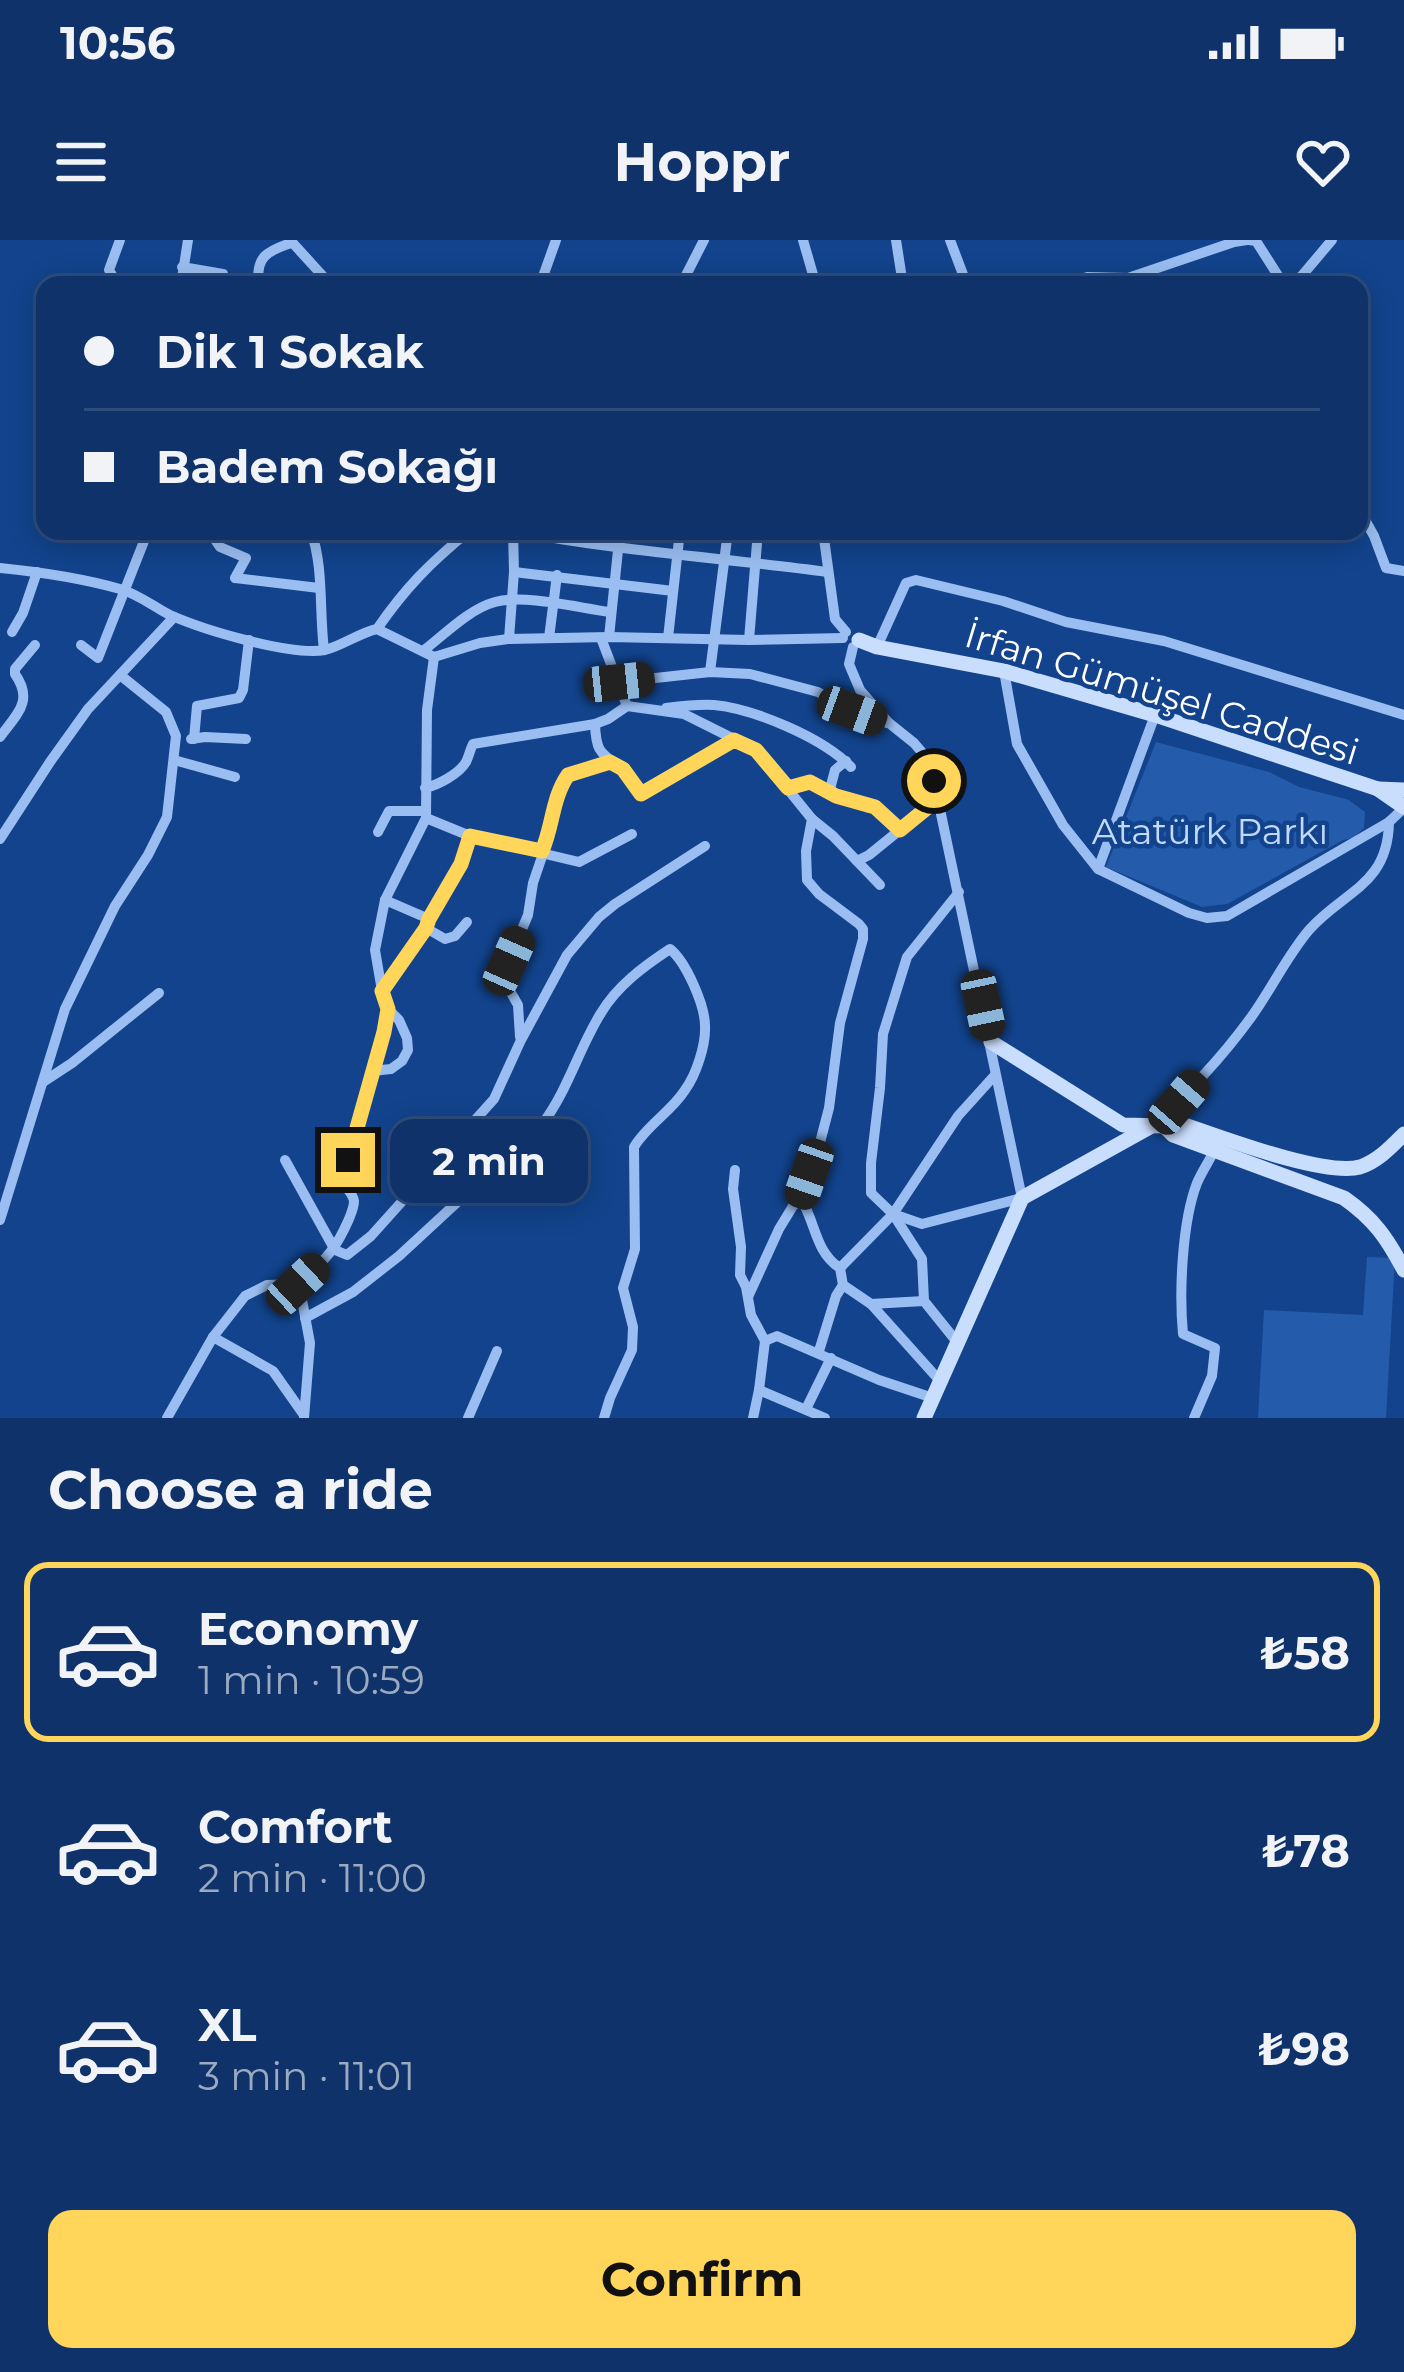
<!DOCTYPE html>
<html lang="en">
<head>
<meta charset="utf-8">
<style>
	:root { --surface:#0e3269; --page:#173a6f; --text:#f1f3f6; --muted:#9baac0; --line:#2e4d7d; --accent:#ffd55a }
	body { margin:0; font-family:Montserrat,sans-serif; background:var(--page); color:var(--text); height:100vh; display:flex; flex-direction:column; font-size:45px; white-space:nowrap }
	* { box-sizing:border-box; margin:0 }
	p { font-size:39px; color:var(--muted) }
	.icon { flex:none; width:66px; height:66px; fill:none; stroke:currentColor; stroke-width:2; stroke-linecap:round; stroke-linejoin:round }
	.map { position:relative; height:1178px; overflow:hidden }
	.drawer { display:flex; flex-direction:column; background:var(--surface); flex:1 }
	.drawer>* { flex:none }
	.guide { position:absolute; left:36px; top:36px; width:1332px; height:264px; border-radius:24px; box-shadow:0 6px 30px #0003,0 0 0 3px var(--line); display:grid; align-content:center; height:264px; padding:0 48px; background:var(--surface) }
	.end { position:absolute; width:54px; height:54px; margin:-27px; border:15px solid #ffd55a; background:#111; box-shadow:0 0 0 6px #111 }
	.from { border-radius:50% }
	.bubble { position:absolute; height:84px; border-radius:24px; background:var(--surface); box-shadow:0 6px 30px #0003,0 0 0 3px var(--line); font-size:39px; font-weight:700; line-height:84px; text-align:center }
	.car { position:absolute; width:36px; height:72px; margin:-36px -18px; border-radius:15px; box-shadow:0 0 9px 3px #0007; background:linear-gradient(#222 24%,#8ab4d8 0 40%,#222 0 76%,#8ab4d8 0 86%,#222 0) }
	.guide b { display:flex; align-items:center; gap:42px; height:114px; font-size:45px }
	.guide b+b { border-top:3px solid var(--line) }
	.guide i { width:30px; height:30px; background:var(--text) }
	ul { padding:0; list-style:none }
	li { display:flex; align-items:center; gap:36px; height:180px; margin:0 24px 18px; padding:0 24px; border:6px solid transparent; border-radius:24px }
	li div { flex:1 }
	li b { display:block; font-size:45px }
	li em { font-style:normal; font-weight:700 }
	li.active { border-color:var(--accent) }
	li>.icon { width:108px; height:108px; stroke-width:1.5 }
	h2 { padding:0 48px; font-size:54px; line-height:144px }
	.primary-button { display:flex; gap:24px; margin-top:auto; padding:24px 48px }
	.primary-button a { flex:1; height:138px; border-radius:24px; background:var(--accent); color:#111; font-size:48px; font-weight:700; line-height:138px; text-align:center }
	.status { display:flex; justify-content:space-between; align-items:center; height:84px; padding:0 60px; background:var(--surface); direction:ltr }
	.status svg { height:33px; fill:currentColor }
	header { display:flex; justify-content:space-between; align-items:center; height:156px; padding:0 48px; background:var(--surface); font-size:54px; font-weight:700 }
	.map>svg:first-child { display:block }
	.green { fill:#245cab }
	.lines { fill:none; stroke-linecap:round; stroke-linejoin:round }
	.street { stroke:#9abef1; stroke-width:10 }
	.secondary { stroke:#c9ddfc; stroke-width:15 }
	.route { stroke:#ffd55a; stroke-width:15 }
	.labels { text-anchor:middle; stroke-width:9; stroke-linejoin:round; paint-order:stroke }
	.street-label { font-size:36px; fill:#fff; stroke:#12438c }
	.park-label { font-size:36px; fill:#c1dafc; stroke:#12438c }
</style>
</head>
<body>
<div class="status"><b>10:56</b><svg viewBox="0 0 49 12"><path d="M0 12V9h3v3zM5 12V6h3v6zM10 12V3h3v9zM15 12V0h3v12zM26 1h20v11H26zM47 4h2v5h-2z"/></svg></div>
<header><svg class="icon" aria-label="menu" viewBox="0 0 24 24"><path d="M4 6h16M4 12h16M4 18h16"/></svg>Hoppr<svg class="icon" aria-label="heart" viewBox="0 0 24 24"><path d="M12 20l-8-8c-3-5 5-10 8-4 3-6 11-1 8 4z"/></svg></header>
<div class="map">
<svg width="1404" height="1178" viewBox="0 0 1404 1178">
	<rect width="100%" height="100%" fill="#12438c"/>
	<!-- green -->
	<g class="green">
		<polygon points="1156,502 1269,532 1299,547 1349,560 1365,572 1364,588 1353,598 1343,600 1227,664 1202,667 1106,627"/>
		<polygon points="1367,1017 1395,1018 1386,1178 1258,1178 1264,1070 1363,1075"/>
	</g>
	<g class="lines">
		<!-- street -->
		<g class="street">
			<polyline points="290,0 331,45"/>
			<polyline points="803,0 816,45"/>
			<polyline points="896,0 903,45"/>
			<polyline points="950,0 967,45"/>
			<polyline points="1249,0 1256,1 1284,45"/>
			<polyline points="182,27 223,34 223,45"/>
			<polyline points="118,45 109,30 120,0"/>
			<polyline points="181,45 188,0"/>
			<path d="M 259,45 C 255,17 267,11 291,3"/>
			<polyline points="540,45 556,0"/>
			<polyline points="681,45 704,0"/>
			<polyline points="1069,45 1087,37 1128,38 1234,2 1247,0"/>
			<polyline points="1294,45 1332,0"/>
			<polyline points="1359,269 1374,296 1386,328 1404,331"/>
			<polyline points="209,291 220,307 246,318 235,338 319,348"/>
			<path d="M 311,291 C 324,328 319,370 324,410"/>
			<path d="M 515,291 C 618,311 723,318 827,332"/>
			<polyline points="823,291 835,379 846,392"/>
			<path d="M 0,328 C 40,332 81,338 120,349 C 138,354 154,367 170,375 C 204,390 290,416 325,410 C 342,406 359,393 377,389 L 434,417"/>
			<polyline points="514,332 673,351"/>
			<path d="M 377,389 C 406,347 430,323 469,291"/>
			<polyline points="12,392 23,373 37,332"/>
			<polyline points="609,397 620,291"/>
			<polyline points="549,398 557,335"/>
			<polyline points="601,398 627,466"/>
			<polyline points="668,398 680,291"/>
			<polyline points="509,399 514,332 513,291"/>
			<polyline points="749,400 758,291"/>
			<polyline points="81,405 98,418 148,291"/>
			<polyline points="853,407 849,424 860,450 889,483 914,503 926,517 934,541 1022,958 922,984 893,974"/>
			<polyline points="877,407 906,343 916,340 1003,361 1066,382 1164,401 1404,475"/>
			<path d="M 423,411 C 444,395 469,369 495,362 C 526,354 578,368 610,372"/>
			<polyline points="434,417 480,403 508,399 609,397 749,400 843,398"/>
			<polyline points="1004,431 1017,504 1063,585 1098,629 1189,673 1207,678 1227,676 1389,582"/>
			<polyline points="710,432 728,291"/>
			<polyline points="619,442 710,432 750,434 818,452 852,471 887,483"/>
			<polyline points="627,466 684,474 756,510 812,579 806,611 807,640 819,654 859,684 863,689 863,699 840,783 829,868 818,910 801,959 793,966 779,989 748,1057"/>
			<path d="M 666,468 C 682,466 698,464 714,465 C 755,469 823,498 851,527"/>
			<path d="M 595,484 C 596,512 600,512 621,528 C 629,534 635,545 641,553 L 734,500"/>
			<path d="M 0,497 C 17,474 34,461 15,434 L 15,429 L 35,405"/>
			<polyline points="191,499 205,497 246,499"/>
			<polyline points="194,499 197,466 239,458 243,450 249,400"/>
			<polyline points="174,520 235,537"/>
			<path d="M 425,548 C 438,545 459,534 466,522 C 469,516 470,510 473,504 L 595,484 L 608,479 L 627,466"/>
			<polyline points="788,548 810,541 836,556 875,567 900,589"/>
			<polyline points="829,553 835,530 846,521"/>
			<polyline points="426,578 470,596 579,622 632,594"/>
			<polyline points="812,579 833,596 880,645"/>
			<polyline points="378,592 389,571 426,571"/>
			<polyline points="0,599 50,522 88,469 174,377"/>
			<polyline points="857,621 869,615 938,559"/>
			<polyline points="1098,629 1155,475"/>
			<polyline points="385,660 429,679"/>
			<polyline points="426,688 445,699 455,696 467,682"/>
			<polyline points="382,751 426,688 429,679 461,624 470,596"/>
			<polyline points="520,797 518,765 502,737 528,675 533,643 549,596 556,558 569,535 610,522"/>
			<polyline points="372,831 391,829 402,821 408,810 407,798 399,780 388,769 382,751 375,710 385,660 426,578 427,470 434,417"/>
			<polyline points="43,842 72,823 159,753"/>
			<path d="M 1150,886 C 1188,854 1223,816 1252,776 C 1272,748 1287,716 1309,690 C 1343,651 1388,646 1389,582 L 1404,568"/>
			<polyline points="285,920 335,1010"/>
			<polyline points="735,930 733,949 741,1007 740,1035 746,1047 751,1075 765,1101 759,1150 753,1178"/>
			<path d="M 801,959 C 816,983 815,1012 840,1028 L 843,1045 L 871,1064 L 940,1141"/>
			<polyline points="0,980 65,769 115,666 148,615 167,577 176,496 166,472 120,435"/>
			<polyline points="335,1010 347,1015 371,996 494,859 521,800 567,715 599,677 615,664 705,606"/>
			<polyline points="840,1028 893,974 958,876 995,835"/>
			<polyline points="871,1064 924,1061"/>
			<path d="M 305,1078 L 353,1052 L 399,1016 L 543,883 C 568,850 579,808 601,773 C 617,746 644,726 670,709 C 686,722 705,765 705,786 C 706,805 696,835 685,850 C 671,872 647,885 634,907 L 635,1009 L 623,1048 L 633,1087 L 632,1110 L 610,1158 L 604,1178"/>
			<polyline points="213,1097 273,1131 304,1175"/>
			<polyline points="765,1101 777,1096 879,1140 933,1158"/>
			<polyline points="957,1102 924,1061 922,1019 893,974 871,953 871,923 880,848 883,794 907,717 959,652"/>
			<polyline points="819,1111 836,1056 843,1045"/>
			<polyline points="759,1150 825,1178"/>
			<polyline points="806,1169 831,1118"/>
			<polyline points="167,1178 213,1097 245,1056 267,1045 299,1044"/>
			<path d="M 304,1178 L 310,1103 L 299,1044 C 325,1019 334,1013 349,979 C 351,974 354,967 354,961 C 352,948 336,944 342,929 C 361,877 378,823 388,769"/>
			<polyline points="468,1178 497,1111"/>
			<path d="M 1194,1178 L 1212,1136 L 1215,1108 L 1183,1094 C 1179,1052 1182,982 1197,943 C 1202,931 1210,920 1215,909"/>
		</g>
		<!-- secondary -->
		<g class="secondary">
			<polyline points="859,400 877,407 1004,431 1155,475 1378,549"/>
			<polyline points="1404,550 1378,549 1404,567"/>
			<path d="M 991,802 L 1123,885 L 1164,886 L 1179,883 C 1218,896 1324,937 1360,927 C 1378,921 1391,907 1404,894"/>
			<path d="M 1164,886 L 1173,895 L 1344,958 C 1374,979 1387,998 1404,1030"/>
			<polyline points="924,1178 1022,958 1150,887"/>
		</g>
	</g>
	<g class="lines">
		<!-- route -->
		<path class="route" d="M 348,920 L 384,792 L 388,769 L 382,751 L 426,688 L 429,679 L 461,624 L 470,596 L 542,611 C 553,586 552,558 568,535 L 610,522 L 623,529 L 641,554 L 734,500 L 756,510 L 788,548 L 810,542 L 836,556 L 875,567 L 900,590 L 938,559 L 934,541"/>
	</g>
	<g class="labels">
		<!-- street labels -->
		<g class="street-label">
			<text transform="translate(1162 453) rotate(17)" y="13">İrfan Gümüşel Caddesi</text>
		</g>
		<!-- park labels -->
		<g class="park-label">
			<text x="1210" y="604">Atatürk Parkı</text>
		</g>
	</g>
</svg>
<i class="end from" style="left:934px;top:541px"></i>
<i class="end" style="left:348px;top:920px"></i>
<div class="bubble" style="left:390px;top:879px;width:198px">2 min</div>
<i class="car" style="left:619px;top:442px;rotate:84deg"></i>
<i class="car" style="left:852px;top:471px;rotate:110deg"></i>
<i class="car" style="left:509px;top:721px;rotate:24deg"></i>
<i class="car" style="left:983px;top:765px;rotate:168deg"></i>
<i class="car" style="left:1179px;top:862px;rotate:41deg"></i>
<i class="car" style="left:809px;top:934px;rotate:199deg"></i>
<i class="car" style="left:298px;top:1044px;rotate:47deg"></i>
<div class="guide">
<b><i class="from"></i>Dik 1 Sokak</b>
<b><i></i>Badem Sokağı</b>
</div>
</div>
<section class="drawer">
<h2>Choose a ride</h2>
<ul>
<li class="active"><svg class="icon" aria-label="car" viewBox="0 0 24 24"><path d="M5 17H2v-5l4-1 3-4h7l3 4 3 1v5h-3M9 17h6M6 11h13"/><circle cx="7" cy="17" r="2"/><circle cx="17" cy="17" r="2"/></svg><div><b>Economy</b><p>1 min · 10:59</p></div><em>₺58</em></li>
<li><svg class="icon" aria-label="car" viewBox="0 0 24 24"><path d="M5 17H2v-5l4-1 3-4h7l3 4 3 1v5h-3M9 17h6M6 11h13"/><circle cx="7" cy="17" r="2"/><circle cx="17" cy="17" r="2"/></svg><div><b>Comfort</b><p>2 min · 11:00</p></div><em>₺78</em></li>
<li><svg class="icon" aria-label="car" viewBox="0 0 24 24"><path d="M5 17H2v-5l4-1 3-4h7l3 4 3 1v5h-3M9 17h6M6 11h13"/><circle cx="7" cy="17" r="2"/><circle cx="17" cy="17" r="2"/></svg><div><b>XL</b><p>3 min · 11:01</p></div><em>₺98</em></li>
</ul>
<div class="primary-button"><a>Confirm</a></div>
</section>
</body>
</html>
